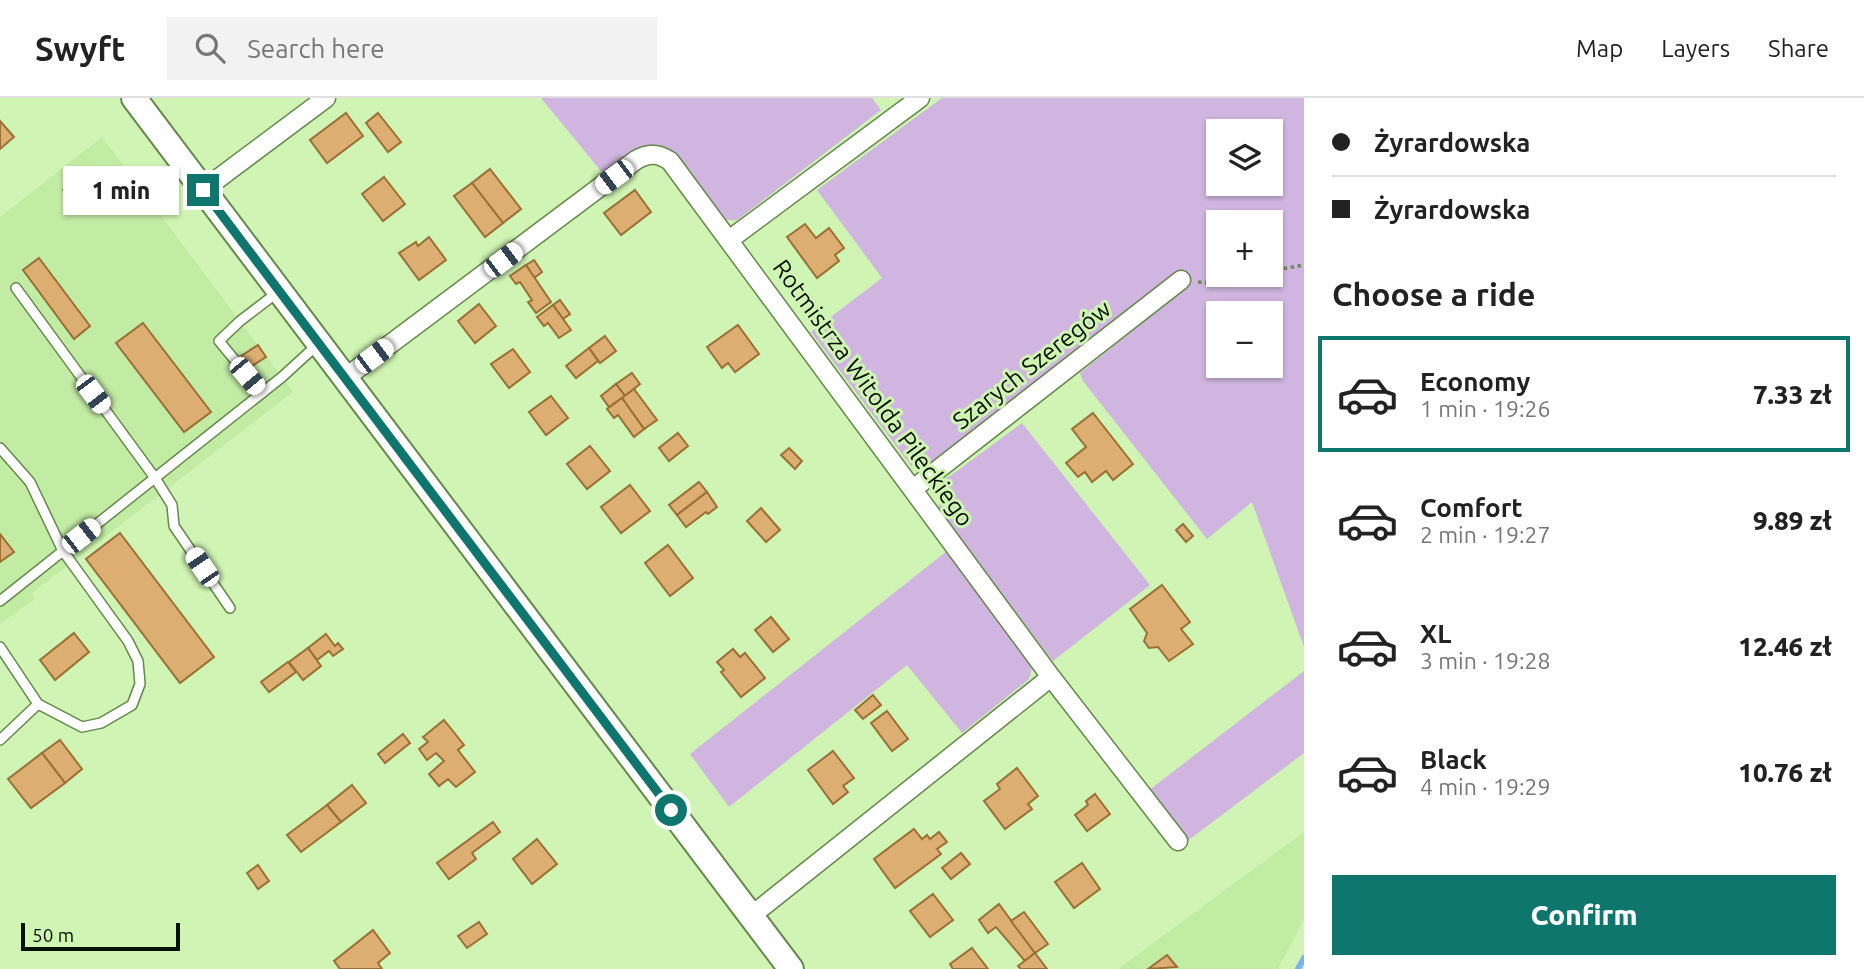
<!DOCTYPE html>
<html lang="en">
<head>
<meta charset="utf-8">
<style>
	:root { --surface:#fff; --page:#f2f2f2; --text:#222; --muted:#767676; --line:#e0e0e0; --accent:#0f766e }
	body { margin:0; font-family:Ubuntu,sans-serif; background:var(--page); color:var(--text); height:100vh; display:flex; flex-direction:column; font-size:26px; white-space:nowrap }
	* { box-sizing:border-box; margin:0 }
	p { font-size:23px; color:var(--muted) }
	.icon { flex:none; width:38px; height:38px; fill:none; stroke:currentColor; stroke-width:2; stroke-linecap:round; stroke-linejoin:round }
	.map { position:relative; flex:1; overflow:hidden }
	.side { display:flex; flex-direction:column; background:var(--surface); width:560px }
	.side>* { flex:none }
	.banner { display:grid; align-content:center; height:154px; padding:0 28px; background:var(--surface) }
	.buttons { position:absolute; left:1206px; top:21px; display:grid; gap:14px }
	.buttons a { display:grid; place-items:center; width:77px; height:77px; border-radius:0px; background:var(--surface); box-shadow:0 2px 5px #0004; font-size:35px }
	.scale { position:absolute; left:21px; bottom:18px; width:159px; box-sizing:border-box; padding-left:7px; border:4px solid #051000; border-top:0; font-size:19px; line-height:24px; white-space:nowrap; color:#051000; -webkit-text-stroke:5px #cff4b4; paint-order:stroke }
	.end { position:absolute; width:32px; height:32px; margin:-16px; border:9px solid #0f766e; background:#fff; box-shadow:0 0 0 4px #fff }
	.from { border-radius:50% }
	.bubble { position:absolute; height:49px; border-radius:0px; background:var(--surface); box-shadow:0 2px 5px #0004; font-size:23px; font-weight:800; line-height:49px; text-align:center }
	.car { position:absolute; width:21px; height:42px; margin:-21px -10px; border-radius:9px; box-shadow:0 0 5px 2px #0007; background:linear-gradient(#fff 24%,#345 0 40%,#fff 0 76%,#345 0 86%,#fff 0) }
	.banner b { display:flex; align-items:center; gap:24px; height:66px; font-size:26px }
	.banner b+b { border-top:2px solid var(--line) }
	.banner i { width:18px; height:18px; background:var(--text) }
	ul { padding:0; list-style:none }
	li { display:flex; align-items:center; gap:21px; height:116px; margin:0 14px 10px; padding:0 14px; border:4px solid transparent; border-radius:0px }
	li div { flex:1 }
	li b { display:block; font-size:26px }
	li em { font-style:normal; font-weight:800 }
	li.current { border-color:var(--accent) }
	li>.icon { width:63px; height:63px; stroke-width:1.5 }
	h2 { padding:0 28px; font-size:32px; line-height:84px }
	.button { display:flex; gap:14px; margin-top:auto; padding:14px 28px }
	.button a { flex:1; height:80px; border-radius:0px; background:var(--accent); color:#fff; font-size:28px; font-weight:800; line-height:80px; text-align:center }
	header { display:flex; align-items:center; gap:42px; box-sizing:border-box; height:98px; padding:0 35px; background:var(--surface); border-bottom:2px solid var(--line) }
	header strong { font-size:33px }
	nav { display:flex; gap:38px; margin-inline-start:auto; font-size:24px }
	.search { width:490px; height:63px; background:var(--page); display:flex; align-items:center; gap:18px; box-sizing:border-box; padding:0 24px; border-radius:0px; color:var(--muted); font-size:26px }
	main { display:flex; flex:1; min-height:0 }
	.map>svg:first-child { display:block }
	.built { fill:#c2eca4 }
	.green { fill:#cfb5df; fill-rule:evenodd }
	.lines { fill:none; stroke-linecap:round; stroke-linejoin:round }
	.stream { stroke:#7bb2f0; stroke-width:6 }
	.building { fill:#dcae72; stroke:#9a6f33; stroke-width:2 }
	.service-casing { stroke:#65874b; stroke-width:12 }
	.minor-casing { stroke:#65874b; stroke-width:21 }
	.secondary-casing { stroke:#65874b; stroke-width:28 }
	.path { stroke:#6f875e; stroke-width:3.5; stroke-dasharray:3.5 3.5; stroke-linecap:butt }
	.service { stroke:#fff; stroke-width:9 }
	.minor { stroke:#fff; stroke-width:18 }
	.secondary { stroke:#fff; stroke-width:24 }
	.route { stroke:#0f766e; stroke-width:9 }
	.labels { text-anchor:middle; stroke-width:6; stroke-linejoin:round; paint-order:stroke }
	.street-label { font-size:24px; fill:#051000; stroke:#cff4b4 }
</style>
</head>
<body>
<header>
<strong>Swyft</strong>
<div class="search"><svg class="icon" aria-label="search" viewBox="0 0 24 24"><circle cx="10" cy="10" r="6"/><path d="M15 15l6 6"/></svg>Search here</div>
<nav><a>Map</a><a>Layers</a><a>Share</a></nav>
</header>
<main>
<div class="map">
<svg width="1304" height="871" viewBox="0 0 1304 871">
	<rect width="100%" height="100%" fill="#cff4b4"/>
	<!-- built -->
	<g class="built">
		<polygon points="102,39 293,294 32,495 35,501 0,526 0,119"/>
		<polygon points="1304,734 1304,821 1278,871 1118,871"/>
	</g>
	<!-- green -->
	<g class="green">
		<polygon points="541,0 872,0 881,12 737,122 725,122 719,118 669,53 605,78"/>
		<path d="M 942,0 L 1304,0 L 1304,549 L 1252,404 L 1207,441 L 1083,283 L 1080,275 L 1185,191 L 1181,173 L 929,369 L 911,368 L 811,234 L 882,180 L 817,92 ZM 1218,33 L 1270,33 L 1270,86 L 1218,86 ZM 1218,124 L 1270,124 L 1270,177 L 1218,177 ZM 1218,215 L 1270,215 L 1270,268 L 1218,268 Z"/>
		<polygon points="1022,325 1150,487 1053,563 939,415 939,398 946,381"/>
		<polygon points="947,453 1032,570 1029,581 962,635 907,567 729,709 690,656"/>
		<polygon points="1304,573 1304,655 1186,744 1148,693"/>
	</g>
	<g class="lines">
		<!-- stream -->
		<polyline class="stream" points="1298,871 1304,860"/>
	</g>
	<!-- building -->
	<g class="building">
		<polygon points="346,15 363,38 327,65 310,42"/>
		<polygon points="378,15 401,44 388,54 366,25"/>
		<polygon points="0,23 14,39 0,51"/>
		<polygon points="490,71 521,111 503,125 472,85"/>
		<polygon points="384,79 405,106 383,123 362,96"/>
		<polygon points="71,85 79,95 71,101 63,92"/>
		<polygon points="472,85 503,125 485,139 454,98"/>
		<polygon points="635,92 651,114 621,137 604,115"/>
		<polygon points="805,126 816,140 829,130 844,150 835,157 839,163 817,180 787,139"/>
		<polygon points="429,139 446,162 419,182 399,155 416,144 418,148"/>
		<polygon points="39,160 90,228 74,241 23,172"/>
		<polygon points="534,162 542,174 534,180 526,167"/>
		<polygon points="526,167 551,204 536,215 528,204 532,202 520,184 516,186 510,178"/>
		<polygon points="560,202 570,216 563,221 553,207"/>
		<polygon points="479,206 496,228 475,245 458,223"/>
		<polygon points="553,207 571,232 559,240 548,225 544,228 537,219"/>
		<polygon points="143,225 211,314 184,334 116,245"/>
		<polygon points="738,227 759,256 735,274 728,265 722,270 707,249"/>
		<polygon points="605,238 616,253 600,265 589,250"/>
		<polygon points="258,247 266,259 249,270 241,258"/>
		<polygon points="589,250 598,263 576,280 566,268"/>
		<polygon points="513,251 530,274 509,290 491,266"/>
		<polygon points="632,275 640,286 625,298 616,286"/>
		<polygon points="616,286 625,298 609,309 601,298"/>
		<polygon points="634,291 657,322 644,331 622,300"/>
		<polygon points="551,298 568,320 546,337 529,314"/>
		<polygon points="622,300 644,331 634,339 618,317 614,320 607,311"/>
		<polygon points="1093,315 1133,366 1113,382 1106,373 1092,384 1085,374 1078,379 1066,365 1086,349 1072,331"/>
		<polygon points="678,335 688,348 669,363 659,350"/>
		<polygon points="590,348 610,373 587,391 567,366"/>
		<polygon points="789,350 802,363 795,371 781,357"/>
		<polygon points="699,384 707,394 677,417 669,407"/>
		<polygon points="630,387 650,413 621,435 601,409"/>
		<polygon points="707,394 717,409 708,416 706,414 686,429 677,417"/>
		<polygon points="761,410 780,432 766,444 747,423"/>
		<polygon points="1183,426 1193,438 1186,444 1176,432"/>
		<polygon points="120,435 214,559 180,585 86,461"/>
		<polygon points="0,436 14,454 0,464"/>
		<polygon points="668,447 693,480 670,498 645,465"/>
		<polygon points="1162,487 1190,524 1181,531 1193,546 1169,563 1158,549 1149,550 1144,543 1147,535 1130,511"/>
		<polygon points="771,519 789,541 773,554 755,532"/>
		<polygon points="74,535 89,554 55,582 40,562"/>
		<polygon points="326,536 335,548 338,545 343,551 333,558 329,553 317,562 308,550"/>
		<polygon points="308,550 321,568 303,582 289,564"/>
		<polygon points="733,551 740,559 745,555 765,580 741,599 721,574 724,572 717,564"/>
		<polygon points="288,564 296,574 269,594 261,584"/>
		<polygon points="873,597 881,607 863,621 855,612"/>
		<polygon points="887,613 908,641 892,653 871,625"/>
		<polygon points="444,622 464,647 458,652 475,674 456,689 448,681 439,688 429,676 444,663 436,655 427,662 419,651 428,644 423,639"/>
		<polygon points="403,636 410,645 385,665 378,656"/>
		<polygon points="60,642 82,671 65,685 42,655"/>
		<polygon points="833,653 854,680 843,688 848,694 833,706 808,672"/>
		<polygon points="42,655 65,685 31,710 8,681"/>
		<polygon points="1017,670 1038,698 1028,706 1032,711 1005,731 984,703 1000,691 997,686"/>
		<polygon points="352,687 366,705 341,724 327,707"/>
		<polygon points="1095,696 1110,716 1087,733 1075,717 1088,707 1086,703"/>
		<polygon points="327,707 341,724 301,754 287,737"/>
		<polygon points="493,724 500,734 472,755 476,761 449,781 437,765"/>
		<polygon points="914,731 922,741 927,737 930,741 939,734 947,744 937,751 941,756 895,790 874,761"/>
		<polygon points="537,741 557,766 532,786 513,761"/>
		<polygon points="961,755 970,766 951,781 942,770"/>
		<polygon points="1082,765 1100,791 1074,810 1055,784"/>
		<polygon points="258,767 269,783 258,791 247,775"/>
		<polygon points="933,796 953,822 930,839 910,813"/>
		<polygon points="999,806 1035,855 1025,863 996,829 988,835 979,822"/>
		<polygon points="1024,814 1048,846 1035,855 1011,823"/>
		<polygon points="479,824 487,836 467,850 458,838"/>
		<polygon points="373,832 390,855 378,865 382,871 340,871 334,863"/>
		<polygon points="972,850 988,871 953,871 950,866"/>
		<polygon points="1035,855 1047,871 1021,871 1018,868"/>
		<polygon points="1167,857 1177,869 1148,871"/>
	</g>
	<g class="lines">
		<defs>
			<g id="service">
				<polyline points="16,190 155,380 172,407 174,428 230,510"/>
				<polyline points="262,295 219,243 240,223 278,194"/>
				<polyline points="0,350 30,384 63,453 128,543 138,563 140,586 132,607 101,625 82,629 38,606"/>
				<polyline points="0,503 282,279 317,247"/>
				<polyline points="0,549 38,606 0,642"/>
			</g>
			<g id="minor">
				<polyline points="203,92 326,0"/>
				<polyline points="729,142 920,0"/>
				<path d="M 345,280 L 636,62 C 649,55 658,55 670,63 L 1051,579 L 1178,743"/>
				<polyline points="913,391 1181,182"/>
				<polyline points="751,818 1051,579"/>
			</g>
			<polyline id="secondary" points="134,0 791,871"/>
		</defs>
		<!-- service casing -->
		<use href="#service" class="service-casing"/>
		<!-- minor casing -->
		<use href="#minor" class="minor-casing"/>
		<!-- secondary casing -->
		<use href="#secondary" class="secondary-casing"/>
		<!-- path -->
		<g class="path">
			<polyline points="1270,173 1304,167"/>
			<polyline points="1198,184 1210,185 1251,177"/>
		</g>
		<!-- service -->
		<use href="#service" class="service"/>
		<!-- minor -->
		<use href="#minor" class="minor"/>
		<!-- secondary -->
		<use href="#secondary" class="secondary"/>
	</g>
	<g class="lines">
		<!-- route -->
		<polyline class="route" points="203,92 671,712"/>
	</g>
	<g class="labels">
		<!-- street labels -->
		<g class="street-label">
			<text transform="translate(1032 267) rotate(-38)" y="8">Szarych Szeregów</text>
			<text transform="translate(873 295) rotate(54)" y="8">Rotmistrza Witolda Pileckiego</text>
		</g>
	</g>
</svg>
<div class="buttons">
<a><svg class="icon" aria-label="layers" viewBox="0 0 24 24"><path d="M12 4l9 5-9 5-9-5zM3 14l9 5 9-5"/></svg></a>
<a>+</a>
<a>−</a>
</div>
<div class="scale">50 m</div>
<i class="end from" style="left:671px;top:712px"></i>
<i class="end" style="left:203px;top:92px"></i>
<div class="bubble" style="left:63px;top:68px;width:116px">1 min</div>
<i class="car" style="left:614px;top:79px;rotate:233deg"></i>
<i class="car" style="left:503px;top:162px;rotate:53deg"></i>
<i class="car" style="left:374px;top:258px;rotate:53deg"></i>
<i class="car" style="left:247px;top:278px;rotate:140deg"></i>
<i class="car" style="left:93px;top:296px;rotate:143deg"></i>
<i class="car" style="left:81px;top:438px;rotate:52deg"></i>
<i class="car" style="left:202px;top:469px;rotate:326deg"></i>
</div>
<section class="side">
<div class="banner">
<b><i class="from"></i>Żyrardowska</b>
<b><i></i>Żyrardowska</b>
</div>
<h2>Choose a ride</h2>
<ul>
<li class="current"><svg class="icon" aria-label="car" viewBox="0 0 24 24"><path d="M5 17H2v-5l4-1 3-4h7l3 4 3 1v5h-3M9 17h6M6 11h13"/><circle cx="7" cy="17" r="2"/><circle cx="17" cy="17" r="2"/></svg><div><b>Economy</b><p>1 min · 19:26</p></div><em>7.33 zł</em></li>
<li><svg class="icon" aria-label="car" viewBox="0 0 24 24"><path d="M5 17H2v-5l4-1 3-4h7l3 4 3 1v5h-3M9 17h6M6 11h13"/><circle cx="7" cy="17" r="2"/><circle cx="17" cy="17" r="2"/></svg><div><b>Comfort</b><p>2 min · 19:27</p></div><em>9.89 zł</em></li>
<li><svg class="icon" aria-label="car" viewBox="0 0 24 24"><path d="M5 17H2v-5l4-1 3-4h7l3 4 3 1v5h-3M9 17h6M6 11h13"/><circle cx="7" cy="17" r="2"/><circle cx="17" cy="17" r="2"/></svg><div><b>XL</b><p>3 min · 19:28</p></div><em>12.46 zł</em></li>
<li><svg class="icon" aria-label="car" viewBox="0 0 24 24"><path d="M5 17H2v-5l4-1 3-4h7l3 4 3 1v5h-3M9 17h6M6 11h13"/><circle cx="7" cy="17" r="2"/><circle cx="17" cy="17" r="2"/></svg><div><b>Black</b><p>4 min · 19:29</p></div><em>10.76 zł</em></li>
</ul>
<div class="button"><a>Confirm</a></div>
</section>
</main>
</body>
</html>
